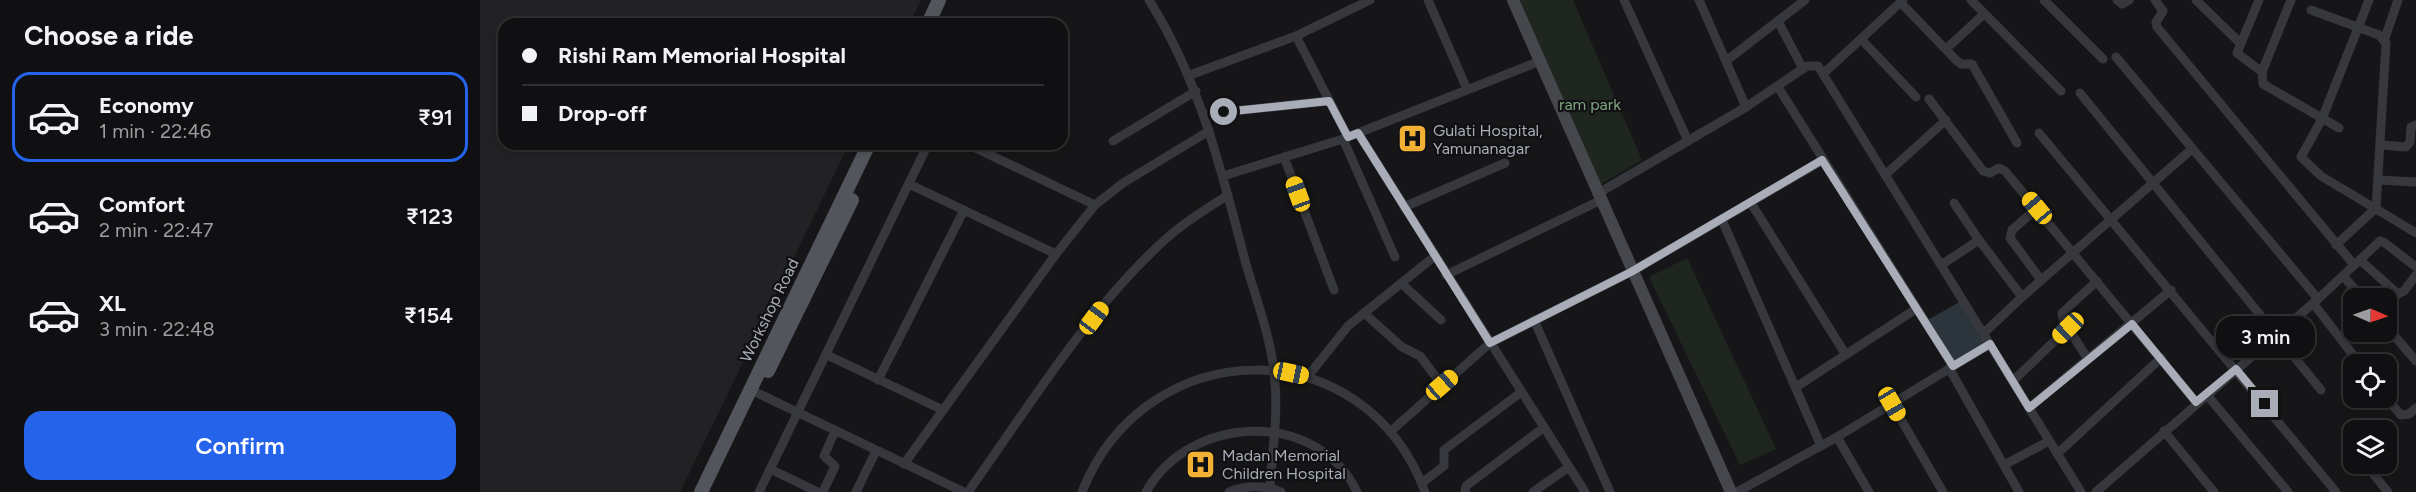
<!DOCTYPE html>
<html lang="en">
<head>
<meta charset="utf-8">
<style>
	:root { --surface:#101012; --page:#1e1e20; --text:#f1f3f6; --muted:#9c9d9f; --line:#303032; --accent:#2563eb }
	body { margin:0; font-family:Figtree,sans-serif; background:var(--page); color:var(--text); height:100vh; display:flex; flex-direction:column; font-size:22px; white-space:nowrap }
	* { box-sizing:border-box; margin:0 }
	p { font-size:20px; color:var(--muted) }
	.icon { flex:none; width:33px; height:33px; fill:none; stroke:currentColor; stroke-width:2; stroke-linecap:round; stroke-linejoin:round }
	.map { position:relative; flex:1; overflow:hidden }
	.panel { display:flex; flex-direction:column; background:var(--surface); width:480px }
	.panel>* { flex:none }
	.hud { position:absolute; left:18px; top:18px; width:570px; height:132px; border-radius:18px; box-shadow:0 3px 9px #0003,0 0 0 2px var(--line); display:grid; align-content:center; height:132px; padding:0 24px; background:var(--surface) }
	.needle { width:39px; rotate:92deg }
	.tools { position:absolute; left:1863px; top:288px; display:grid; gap:12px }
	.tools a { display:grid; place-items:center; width:54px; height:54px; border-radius:12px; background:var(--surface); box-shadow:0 3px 9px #0003,0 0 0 2px var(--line); font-size:30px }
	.end { position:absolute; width:27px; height:27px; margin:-14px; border:8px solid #a8adb8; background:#111; box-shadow:0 0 0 3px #111 }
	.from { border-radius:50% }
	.bubble { position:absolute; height:42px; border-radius:18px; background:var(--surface); box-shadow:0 3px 9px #0003,0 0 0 2px var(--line); font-size:20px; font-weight:600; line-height:42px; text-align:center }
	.car { position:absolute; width:18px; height:36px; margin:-18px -9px; border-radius:8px; box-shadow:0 0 4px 2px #0007; background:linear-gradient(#f5c518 24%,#345 0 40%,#f5c518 0 76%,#345 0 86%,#f5c518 0) }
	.hud b { display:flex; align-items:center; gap:21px; height:57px; font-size:22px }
	.hud b+b { border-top:2px solid var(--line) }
	.hud i { width:15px; height:15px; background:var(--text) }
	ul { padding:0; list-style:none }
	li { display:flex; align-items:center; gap:18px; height:90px; margin:0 12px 9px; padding:0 12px; border:3px solid transparent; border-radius:18px }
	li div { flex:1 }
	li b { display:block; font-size:22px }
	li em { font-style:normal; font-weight:600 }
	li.current { border-color:var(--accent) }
	li>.icon { width:54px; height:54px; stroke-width:1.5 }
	h2 { padding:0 24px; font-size:27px; line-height:72px }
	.primary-button { display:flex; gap:12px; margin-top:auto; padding:12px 24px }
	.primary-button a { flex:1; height:69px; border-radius:18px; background:var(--accent); color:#fff; font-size:24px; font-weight:600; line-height:69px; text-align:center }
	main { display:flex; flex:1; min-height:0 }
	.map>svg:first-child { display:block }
	.built { fill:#222225 }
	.green { fill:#1e261f }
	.water { fill:#2c353c }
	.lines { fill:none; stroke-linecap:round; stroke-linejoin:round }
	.minor { stroke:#37383d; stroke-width:9 }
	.secondary { stroke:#45474d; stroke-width:12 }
	.primary { stroke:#53555c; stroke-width:14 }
	.route { stroke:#a8adb8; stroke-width:8 }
	.labels { text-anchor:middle; stroke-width:4.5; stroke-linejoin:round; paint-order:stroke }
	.park-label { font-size:16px; fill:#7fa381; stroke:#111113 }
	.poi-label { font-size:16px; fill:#a8adb8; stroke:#111113; text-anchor:start }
	.street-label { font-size:16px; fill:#a8adb8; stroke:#111113 }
</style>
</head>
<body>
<main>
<section class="panel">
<h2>Choose a ride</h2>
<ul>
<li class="current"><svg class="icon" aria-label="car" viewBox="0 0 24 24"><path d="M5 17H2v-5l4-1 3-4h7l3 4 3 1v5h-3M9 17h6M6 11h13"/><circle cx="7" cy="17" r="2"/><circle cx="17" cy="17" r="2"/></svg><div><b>Economy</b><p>1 min · 22:46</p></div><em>₹91</em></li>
<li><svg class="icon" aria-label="car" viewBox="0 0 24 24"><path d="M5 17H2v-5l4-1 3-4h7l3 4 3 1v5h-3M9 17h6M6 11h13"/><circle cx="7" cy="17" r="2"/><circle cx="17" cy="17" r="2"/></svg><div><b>Comfort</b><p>2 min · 22:47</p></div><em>₹123</em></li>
<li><svg class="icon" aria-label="car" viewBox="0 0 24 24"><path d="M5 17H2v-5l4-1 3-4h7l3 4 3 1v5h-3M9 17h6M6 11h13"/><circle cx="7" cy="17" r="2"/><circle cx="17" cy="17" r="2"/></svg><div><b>XL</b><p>3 min · 22:48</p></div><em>₹154</em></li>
</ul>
<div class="primary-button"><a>Confirm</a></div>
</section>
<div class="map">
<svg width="1936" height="492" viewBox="0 0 1936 492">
	<rect width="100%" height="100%" fill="#161618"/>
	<!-- built -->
	<polygon class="built" points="0,0 441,0 429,24 24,24 24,144 369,144 200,492 0,492"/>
	<!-- green -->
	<g class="green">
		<polygon points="1037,0 1093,0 1162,160 1117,187"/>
		<polygon points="1207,258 1296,449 1260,465 1169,277"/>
	</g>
	<!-- water -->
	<polygon class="water" points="1481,301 1506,341 1472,362 1446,321"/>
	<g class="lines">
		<!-- minor -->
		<g class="minor">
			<path d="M 669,0 C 720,81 742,172 766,264 C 777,302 793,343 795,383 C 798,417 792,453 790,487"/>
			<polyline points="948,0 987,89"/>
			<polyline points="1144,0 1208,141"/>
			<polyline points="1219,0 1266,107"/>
			<polyline points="1491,0 1581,91"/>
			<polyline points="1564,0 1623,59"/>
			<polyline points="1637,0 1642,4 1649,0"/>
			<polyline points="1675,0 1683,11 1676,22 1677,27 1874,265"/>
			<polyline points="1716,0 1760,43"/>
			<polyline points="1779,0 1757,53 1782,72"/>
			<polyline points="1811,0 1782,72 1783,84 1859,128"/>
			<polyline points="1889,0 1842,119 1821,157 1841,176 1936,233"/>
			<polyline points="1421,3 1476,60 1481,64 1492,64 1537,143"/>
			<polyline points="1831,10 1899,35 1906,43 1896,208 1856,245"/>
			<polyline points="1298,21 1323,69"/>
			<polyline points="816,36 868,137"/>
			<polyline points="1905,38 1918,0"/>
			<polyline points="1381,39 1436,97"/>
			<polyline points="1466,49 1504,14"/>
			<polyline points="1636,57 1838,299"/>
			<polyline points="1246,61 1325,0"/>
			<polyline points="1344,73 1423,0"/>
			<polyline points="710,75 816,36 890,0"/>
			<polyline points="1298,87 1473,366"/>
			<polyline points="1600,93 1841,390"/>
			<polyline points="1449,99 1503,171 1510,173 1519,168 1525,171 1716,402"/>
			<polyline points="724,114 849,101"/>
			<polyline points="878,133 1105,492"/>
			<polyline points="1559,133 1856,492"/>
			<polyline points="863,139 915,257"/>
			<polyline points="633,141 716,91"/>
			<polyline points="487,144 615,205"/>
			<polyline points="1901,145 1926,147 1930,142 1931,127 1936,125"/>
			<polyline points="804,157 854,290"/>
			<polyline points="1405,175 1466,120"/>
			<polyline points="743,176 863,139 1060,61"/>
			<polyline points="1898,180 1936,182"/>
			<polyline points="429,184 576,254"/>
			<polyline points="1117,194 1266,107 1327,66 1338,66 1601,492"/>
			<polyline points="1271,203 1366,355"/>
			<polyline points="1474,203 1499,240"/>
			<polyline points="924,207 1025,163"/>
			<polyline points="1557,208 1532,230 1530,238 1561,280"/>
			<polyline points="1242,220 1341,446"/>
			<polyline points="1880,260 1918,294 1924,291 1936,275"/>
			<polyline points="1461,265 1499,240 1542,297"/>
			<polyline points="966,275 1119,201"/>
			<polyline points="1863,276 1883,298"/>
			<polyline points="921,283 961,320"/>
			<polyline points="1833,303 1880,364"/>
			<polyline points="884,313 922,347 940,356 962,385"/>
			<polyline points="1054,320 1130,492"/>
			<polyline points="1906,326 1936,361"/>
			<polyline points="1504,333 1542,297 1712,149"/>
			<polyline points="347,355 463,410"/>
			<polyline points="1608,359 1584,322 1582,313 1617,281"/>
			<polyline points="1469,368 1539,492"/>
			<polyline points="828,376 868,326 955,256"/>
			<polyline points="398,380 484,210"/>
			<polyline points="1533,381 1588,328"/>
			<polyline points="1316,387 1436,309"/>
			<polyline points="269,389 484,492"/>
			<polyline points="1727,395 1808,492"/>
			<polyline points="1906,398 1921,415 1929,414 1936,408"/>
			<polyline points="1412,404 1463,492"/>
			<polyline points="1549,408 1691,290"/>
			<polyline points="1684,431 1734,492"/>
			<polyline points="910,432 1010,343 1151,272 1343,160"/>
			<polyline points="1357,437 1389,492"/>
			<polyline points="1577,454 1681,358"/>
			<polyline points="424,464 576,254 615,205 643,183 729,131"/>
			<polyline points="1524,465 1569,441"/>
			<polyline points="290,469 338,492"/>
			<polyline points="1894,475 1908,492"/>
			<polyline points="942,483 964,466 964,450 1040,393"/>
			<polyline points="279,492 448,144"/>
			<polyline points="343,492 355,466 344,456 355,431"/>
			<polyline points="376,492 396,451"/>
			<path d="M 488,492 C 549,407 610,306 688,237 C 706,221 728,208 748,195"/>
			<path d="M 602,492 C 665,332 884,327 945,492"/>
			<path d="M 666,492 C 710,414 837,408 877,492"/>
			<path d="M 749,492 C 767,485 784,485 801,492"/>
			<polyline points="985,492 986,486 1063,428"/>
			<polyline points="1053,492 1089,467"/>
			<polyline points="1257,492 1357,437 1510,344"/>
			<polyline points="1616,492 1838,299 1900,241 1905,243 1936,267"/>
		</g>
		<!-- secondary -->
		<polyline class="secondary" points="1033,0 1251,492"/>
		<!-- primary -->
		<g class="primary">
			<polyline points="448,24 459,0"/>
			<polyline points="288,371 372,200"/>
			<polyline points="221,492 389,144"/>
		</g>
	</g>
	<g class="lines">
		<!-- route -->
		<polyline class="route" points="744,112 849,101 868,137 878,133 1010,343 1151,272 1342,160 1473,366 1510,344 1549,408 1652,324 1716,402 1756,369 1785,404"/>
	</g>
	<!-- icons -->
	<defs>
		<symbol id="hospital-square" viewBox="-11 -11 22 22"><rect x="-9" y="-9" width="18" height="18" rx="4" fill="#f2b134" stroke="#111113"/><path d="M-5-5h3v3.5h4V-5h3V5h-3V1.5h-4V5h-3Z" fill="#111"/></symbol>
	</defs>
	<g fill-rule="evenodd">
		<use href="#hospital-square" x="916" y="122" width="33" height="33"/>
		<use href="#hospital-square" x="704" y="448" width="33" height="33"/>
	</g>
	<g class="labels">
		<!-- park labels -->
		<g class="park-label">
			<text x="1110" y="110">ram park</text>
		</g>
		<!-- poi labels -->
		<g class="poi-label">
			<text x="953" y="136">Gulati Hospital,<tspan x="953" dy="18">Yamunanagar</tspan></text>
			<text x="742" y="461">Madan Memorial<tspan x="742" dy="18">Children Hospital</tspan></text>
		</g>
		<!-- street labels -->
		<g class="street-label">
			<text transform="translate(289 310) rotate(-64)" y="6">Workshop Road</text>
		</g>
	</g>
</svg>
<div class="tools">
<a><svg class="needle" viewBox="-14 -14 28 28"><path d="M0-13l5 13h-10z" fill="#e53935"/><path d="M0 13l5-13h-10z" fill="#9c9d9f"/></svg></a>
<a><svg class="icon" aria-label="locate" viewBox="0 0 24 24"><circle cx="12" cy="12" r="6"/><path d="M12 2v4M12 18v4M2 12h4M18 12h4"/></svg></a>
<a><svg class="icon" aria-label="layers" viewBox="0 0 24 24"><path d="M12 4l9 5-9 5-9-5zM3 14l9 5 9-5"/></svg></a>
</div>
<i class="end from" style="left:744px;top:112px"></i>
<i class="end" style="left:1785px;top:404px"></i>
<div class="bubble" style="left:1736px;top:316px;width:99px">3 min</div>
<i class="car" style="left:818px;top:194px;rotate:340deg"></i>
<i class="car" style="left:1557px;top:208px;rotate:320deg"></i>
<i class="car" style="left:614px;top:318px;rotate:37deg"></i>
<i class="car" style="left:1588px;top:328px;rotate:226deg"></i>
<i class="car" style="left:811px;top:373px;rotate:102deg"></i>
<i class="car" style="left:962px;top:385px;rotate:49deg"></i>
<i class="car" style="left:1412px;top:404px;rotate:150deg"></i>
<div class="hud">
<b><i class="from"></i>Rishi Ram Memorial Hospital</b>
<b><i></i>Drop-off</b>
</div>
</div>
</main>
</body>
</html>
